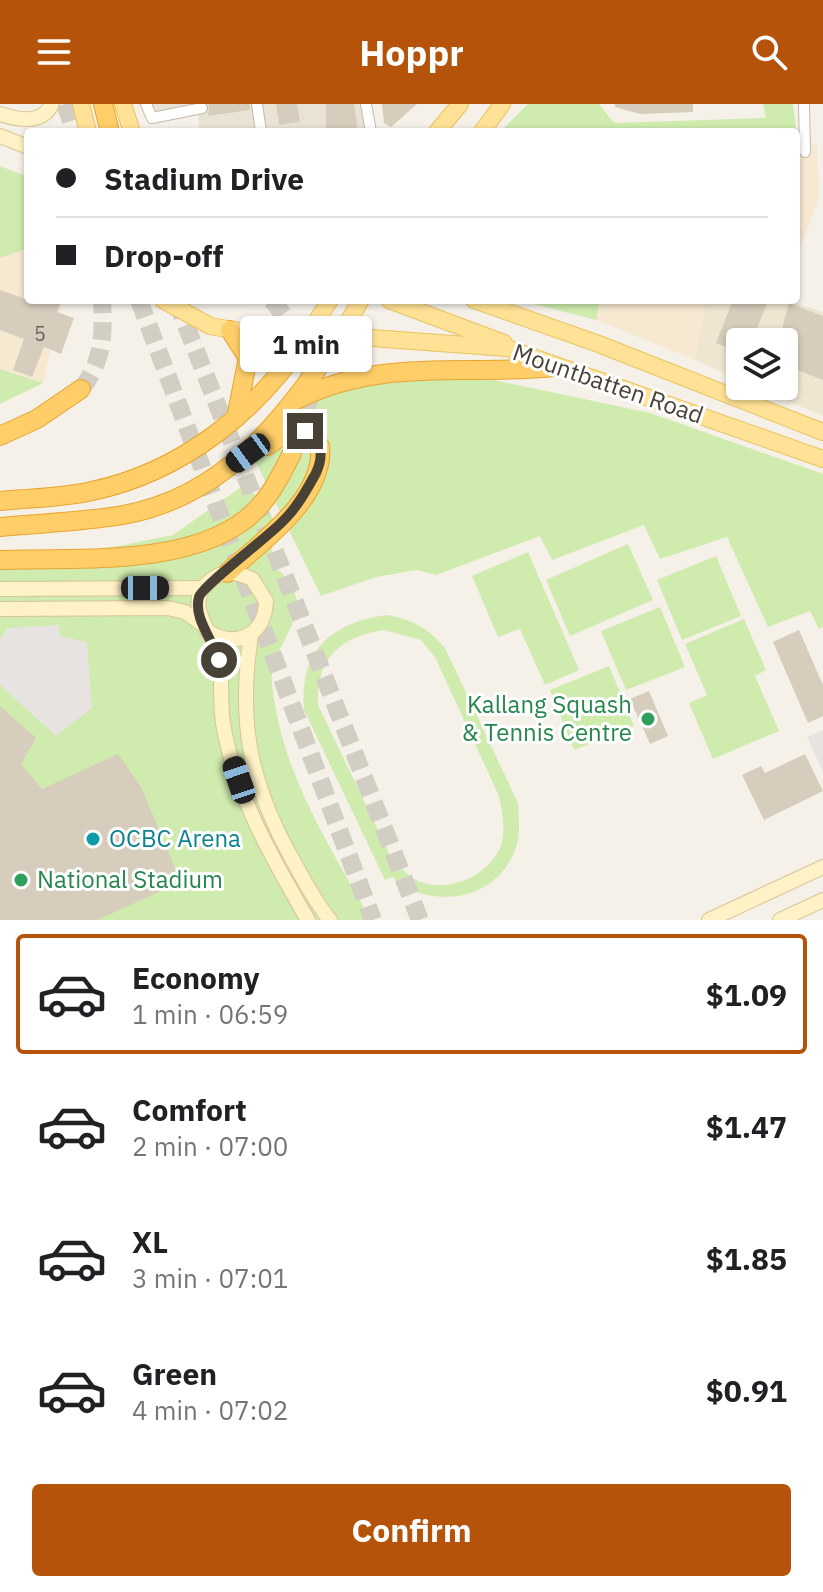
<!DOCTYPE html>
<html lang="en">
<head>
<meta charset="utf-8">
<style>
	:root { --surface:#fff; --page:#f6f6f6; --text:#202124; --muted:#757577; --line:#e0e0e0; --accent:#b45309 }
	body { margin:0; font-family:"IBM Plex Sans",sans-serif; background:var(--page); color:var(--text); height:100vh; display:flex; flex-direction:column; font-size:30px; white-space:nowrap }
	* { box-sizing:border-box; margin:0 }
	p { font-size:26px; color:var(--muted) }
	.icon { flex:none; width:44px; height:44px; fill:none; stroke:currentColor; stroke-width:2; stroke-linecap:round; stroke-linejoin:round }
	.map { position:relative; height:816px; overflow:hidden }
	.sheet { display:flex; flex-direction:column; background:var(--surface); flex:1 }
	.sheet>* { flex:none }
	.guide { position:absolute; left:24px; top:24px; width:776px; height:176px; border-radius:8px; box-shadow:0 2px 6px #0004; display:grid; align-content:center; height:176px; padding:0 32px; background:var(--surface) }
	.fabs { position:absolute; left:726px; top:224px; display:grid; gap:16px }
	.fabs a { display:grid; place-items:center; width:72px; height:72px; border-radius:8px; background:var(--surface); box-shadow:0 2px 6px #0004; font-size:40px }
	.end { position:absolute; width:36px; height:36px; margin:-18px; border:10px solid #484136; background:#fff; box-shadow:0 0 0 4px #fff }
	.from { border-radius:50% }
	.bubble { position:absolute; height:56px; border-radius:8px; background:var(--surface); box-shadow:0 2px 6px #0004; font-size:26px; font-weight:700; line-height:56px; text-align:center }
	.car { position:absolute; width:24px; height:48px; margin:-24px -12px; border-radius:10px; box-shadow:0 0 6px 2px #0007; background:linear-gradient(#222 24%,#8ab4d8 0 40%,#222 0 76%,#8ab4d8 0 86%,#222 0) }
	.guide b { display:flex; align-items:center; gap:28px; height:76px; font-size:30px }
	.guide b+b { border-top:2px solid var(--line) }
	.guide i { width:20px; height:20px; background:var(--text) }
	ul { padding:14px 0 0; list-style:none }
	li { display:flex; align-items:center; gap:24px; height:120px; margin:0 16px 12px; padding:0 16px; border:4px solid transparent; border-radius:8px }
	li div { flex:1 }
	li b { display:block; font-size:30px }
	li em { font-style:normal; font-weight:700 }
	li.on { border-color:var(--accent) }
	li>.icon { width:72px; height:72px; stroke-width:1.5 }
	.cta { display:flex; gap:16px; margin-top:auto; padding:16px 32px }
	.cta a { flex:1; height:92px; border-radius:8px; background:var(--accent); color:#fff; font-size:32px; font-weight:700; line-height:92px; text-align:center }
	header { display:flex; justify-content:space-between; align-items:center; height:104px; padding:0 32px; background:var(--accent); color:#fff; font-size:36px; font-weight:700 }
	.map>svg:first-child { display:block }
	.residential { fill:#e9e3d5 }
	.commercial { fill:#f7e8d2 }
	.education { fill:#eee6d1 }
	.green { fill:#cfebae; fill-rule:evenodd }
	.parking { fill:#e6e3e0 }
	.building { fill:#d7cdbc }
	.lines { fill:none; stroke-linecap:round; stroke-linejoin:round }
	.highway-tunnel { stroke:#d2cec4; stroke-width:18; stroke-dasharray:18 9; stroke-linecap:butt }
	.street-casing { stroke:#c1b9a9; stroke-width:12 }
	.secondary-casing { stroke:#d7c595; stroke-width:16 }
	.primary-casing { stroke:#eac260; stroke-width:18 }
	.highway-casing { stroke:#e6a431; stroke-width:20 }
	.street { stroke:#fff; stroke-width:10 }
	.secondary { stroke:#fff2c7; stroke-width:14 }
	.primary { stroke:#ffe296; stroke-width:16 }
	.highway { stroke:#ffce68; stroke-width:18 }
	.route { stroke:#484136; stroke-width:10 }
	.leisure-dot { fill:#2e9e5b; stroke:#fff; stroke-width:3 }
	.culture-dot { fill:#0f9aa8; stroke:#fff; stroke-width:3 }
	.labels { text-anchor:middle; stroke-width:6; stroke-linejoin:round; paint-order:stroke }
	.number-label { font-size:20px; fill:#6c6458 }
	.street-label { font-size:24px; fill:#484136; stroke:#fff }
	.leisure-label { font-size:24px; fill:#27864d; stroke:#fff; text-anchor:end }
	.culture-label { font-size:24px; fill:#0d838f; stroke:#fff; text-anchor:start }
</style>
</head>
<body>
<header><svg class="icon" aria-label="menu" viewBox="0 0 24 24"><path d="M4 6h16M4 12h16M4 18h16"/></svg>Hoppr<svg class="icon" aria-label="search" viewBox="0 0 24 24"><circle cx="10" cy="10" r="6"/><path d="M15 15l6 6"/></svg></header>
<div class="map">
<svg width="823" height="816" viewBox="0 0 823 816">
	<rect width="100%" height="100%" fill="#f5f1e8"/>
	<!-- residential -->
	<polygon class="residential" points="144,0 366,0 370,28 200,28 197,4 146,14"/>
	<!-- commercial -->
	<g class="commercial">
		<polygon points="796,40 817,41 819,93 796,155"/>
		<polygon points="28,144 28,196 62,196 43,279 0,265 0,154"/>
		<polygon points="600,196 706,196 695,256 596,216"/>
	</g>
	<!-- education -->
	<polygon class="education" points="706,196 788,196 823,208 823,312 754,282 784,282 784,238 740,238 740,276 695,256"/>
	<!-- green -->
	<g class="green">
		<polygon points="528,0 599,0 614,19 766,14 763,0 793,0 798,40 796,28 500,28"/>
		<polygon points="0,62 28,73 28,144 0,154"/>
		<polygon points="519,196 600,196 596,216"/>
		<polygon points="0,265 43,279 0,300"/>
		<polygon points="427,266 484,274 650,309 823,370 823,523 819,525 810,507 768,523 727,433 660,455 644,421 552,456 540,432 436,471 417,466 376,473 321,492 251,348 296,296"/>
		<path d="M 244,381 C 276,408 280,417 269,458 C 276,465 287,472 291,480 C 312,515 268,544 272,579 C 280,666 329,741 371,816 L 0,816 L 0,456 L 64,453 L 173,431 Z"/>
		<polygon points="628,440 653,496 570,532 546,476"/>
		<polygon points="528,448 579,566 545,581 520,525 498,533 472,472"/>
		<polygon points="716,452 741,512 682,536 657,476"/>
		<polygon points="660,503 685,563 626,586 601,527"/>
		<path d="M 387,511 C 413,516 428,524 445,544 L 518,699 C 519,715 521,734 514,749 C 493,798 429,806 392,773 L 385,776 L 304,606 C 299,547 330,519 387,511 ZM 384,526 L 421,536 L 435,553 L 499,692 C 502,708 506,725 501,741 C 490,772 448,790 418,777 C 406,771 399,761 390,751 L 318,601 C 316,555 339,533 384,526 Z"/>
		<polygon points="744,515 766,566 755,572 779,627 713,655 689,599 707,591 685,540"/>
		<polygon points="609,562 634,622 574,646 550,586"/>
	</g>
	<!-- parking -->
	<g class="parking">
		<polygon points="59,521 60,532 87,538 92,604 56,632 0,581 0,536 7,524"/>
		<polygon points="823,626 823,668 807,633"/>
	</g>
	<!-- building -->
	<g class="building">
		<polygon points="209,0 249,0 250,6 208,12"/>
		<polygon points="276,0 297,0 300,18 279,21"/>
		<polygon points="326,0 354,0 358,28 326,28"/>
		<polygon points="382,0 417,0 391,23 384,19"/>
		<polygon points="615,0 693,0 693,8 640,10 615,3"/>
		<polygon points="0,186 37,199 38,196 62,196 57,208 74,214 61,250 44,243 32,273 13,266 24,235 0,226"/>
		<polygon points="733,196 767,199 756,227 779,236 789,199 823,212 823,276 784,261 784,238 740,238 740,249 716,239"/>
		<polygon points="799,526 823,581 823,612 808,619 773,538"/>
		<polygon points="649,587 668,632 650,640 630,595"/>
		<polygon points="0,602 36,634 21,660 42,685 118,650 141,683 181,778 97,816 0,816"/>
		<polygon points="805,650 823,687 764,716 742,671 761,662 765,669"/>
	</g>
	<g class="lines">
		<!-- highway-tunnel -->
		<g class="highway-tunnel">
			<polyline points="65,0 75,28"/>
			<polyline points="139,196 373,816"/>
			<polyline points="176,196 420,816"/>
			<path d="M 272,196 C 317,251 320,284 292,349"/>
			<path d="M 81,285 C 103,259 104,230 102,196"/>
		</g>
		<defs>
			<g id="street">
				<polyline points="146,0 152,14 202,4"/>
				<polyline points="257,0 261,28"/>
				<polyline points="366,0 371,28"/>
				<polyline points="804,0 805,48"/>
			</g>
			<g id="secondary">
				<path d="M 0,10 C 18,16 42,21 52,0"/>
				<polyline points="0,32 28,43"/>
				<polyline points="0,485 203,484"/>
				<polyline points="0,505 168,504 185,508 202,520"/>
				<path d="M 207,527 C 236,545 265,532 266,497 L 252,475 C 239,469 225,465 212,475 C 179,500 216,530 220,558 C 222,578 220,599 223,619 C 234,688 273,756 308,816"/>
				<path d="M 251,531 C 238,616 249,677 291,753 C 303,774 314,797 330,816"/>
				<polyline points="709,816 823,763"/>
				<polyline points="780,816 823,796"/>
			</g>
			<g id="primary">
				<polyline points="81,0 88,28"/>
				<polyline points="123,0 132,28"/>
				<polyline points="437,28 460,0"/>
				<polyline points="482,28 502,0"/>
				<polyline points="163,196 210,222 268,232 358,233 507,244 823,355"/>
				<polyline points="389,196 504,239"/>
				<polyline points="474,196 596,239 823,328"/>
				<polyline points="307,232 330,196"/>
				<polyline points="339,233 361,196"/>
			</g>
			<g id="highway">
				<polyline points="103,0 110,28"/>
				<polyline points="230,226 248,254 236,314"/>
				<path d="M 298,295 C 383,253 465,272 555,263"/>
				<polyline points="0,332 37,315 81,285"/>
				<path d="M 0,397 C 31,394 62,394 92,387 C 182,368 257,308 307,232"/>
				<path d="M 0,423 C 41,419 82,418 123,411 C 224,393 286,314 339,233"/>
				<path d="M 0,456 C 75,453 185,463 246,415 C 268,398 280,373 292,349"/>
				<path d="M 227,469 C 261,438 325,394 320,342 L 305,327 L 288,328 L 267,342"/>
			</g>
		</defs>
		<!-- street casing -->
		<use href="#street" class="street-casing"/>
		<!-- secondary casing -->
		<use href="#secondary" class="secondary-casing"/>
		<!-- primary casing -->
		<use href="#primary" class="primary-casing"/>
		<!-- highway casing -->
		<use href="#highway" class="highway-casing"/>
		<!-- street -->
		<use href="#street" class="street"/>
		<!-- secondary -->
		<use href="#secondary" class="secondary"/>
		<!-- primary -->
		<use href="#primary" class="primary"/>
		<!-- highway -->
		<use href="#highway" class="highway"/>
	</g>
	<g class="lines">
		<!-- route -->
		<path class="route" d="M 219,556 C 213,536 193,514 199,493 C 203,481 270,432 285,415 C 298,402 307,385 316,369 C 324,352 322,336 305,327"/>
	</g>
	<!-- markers -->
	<g class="leisure-dot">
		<circle cx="648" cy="615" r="8"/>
		<circle cx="21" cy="776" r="8"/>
	</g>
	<circle class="culture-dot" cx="93" cy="735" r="8"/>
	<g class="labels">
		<!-- number labels -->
		<g class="number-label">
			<text x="40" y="237">5</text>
		</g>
		<!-- street labels -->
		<g class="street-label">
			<text transform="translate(608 280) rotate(19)" y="8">Mountbatten Road</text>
		</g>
		<!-- leisure labels -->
		<g class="leisure-label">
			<text x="632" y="609">Kallang Squash<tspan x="632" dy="28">&amp; Tennis Centre</tspan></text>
			<text x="37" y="784" text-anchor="start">National Stadium</text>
		</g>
		<!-- culture labels -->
		<g class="culture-label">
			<text x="109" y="743">OCBC Arena</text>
		</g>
	</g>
</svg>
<div class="fabs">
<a><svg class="icon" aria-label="layers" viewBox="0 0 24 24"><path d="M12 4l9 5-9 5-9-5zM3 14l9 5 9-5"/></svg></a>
</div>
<i class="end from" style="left:219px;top:556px"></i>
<i class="end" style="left:305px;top:327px"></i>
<div class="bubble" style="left:240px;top:212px;width:132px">1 min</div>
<i class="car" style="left:248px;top:349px;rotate:234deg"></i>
<i class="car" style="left:145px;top:484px;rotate:90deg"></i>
<i class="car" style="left:239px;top:676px;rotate:341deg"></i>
<div class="guide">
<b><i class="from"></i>Stadium Drive</b>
<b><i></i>Drop-off</b>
</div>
</div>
<section class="sheet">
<ul>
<li class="on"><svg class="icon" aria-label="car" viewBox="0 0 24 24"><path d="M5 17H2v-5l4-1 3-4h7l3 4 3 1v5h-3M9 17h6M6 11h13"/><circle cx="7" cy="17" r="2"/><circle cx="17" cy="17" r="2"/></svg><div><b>Economy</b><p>1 min · 06:59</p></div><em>$1.09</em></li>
<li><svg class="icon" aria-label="car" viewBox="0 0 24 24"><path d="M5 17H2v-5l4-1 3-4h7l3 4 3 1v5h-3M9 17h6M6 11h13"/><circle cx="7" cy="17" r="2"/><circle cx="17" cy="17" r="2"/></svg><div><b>Comfort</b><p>2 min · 07:00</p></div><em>$1.47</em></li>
<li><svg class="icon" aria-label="car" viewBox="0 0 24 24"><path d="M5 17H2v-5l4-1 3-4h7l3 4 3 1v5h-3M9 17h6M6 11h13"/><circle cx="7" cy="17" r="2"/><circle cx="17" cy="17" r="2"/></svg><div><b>XL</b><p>3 min · 07:01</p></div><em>$1.85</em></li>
<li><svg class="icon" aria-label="car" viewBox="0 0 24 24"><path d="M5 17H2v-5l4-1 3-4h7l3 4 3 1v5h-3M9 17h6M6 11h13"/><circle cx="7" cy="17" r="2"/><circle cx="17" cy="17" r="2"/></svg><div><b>Green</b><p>4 min · 07:02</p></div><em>$0.91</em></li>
</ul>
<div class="cta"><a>Confirm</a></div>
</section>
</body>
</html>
